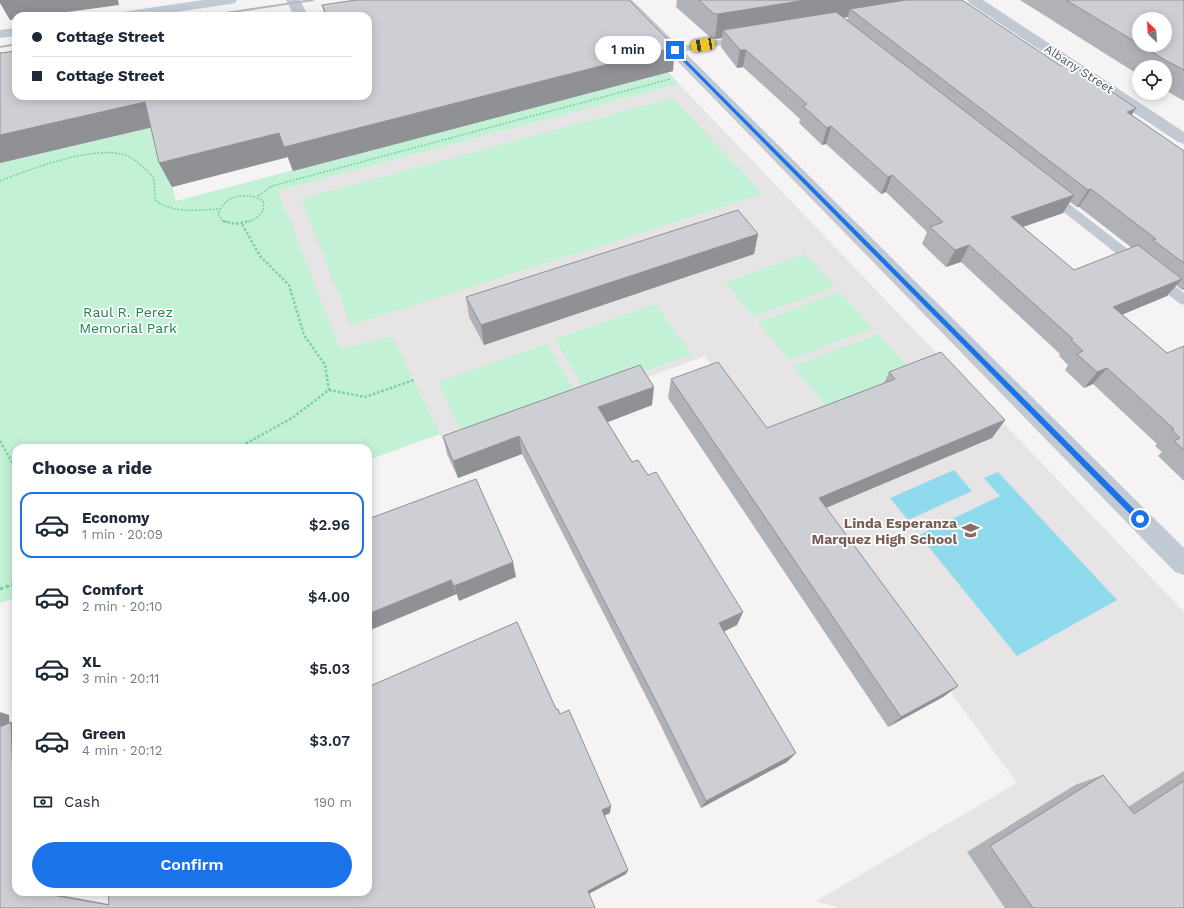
<!DOCTYPE html>
<html lang="en">
<head>
<meta charset="utf-8">
<style>
	:root { --surface:#fff; --page:#f6f6f7; --text:#1f2937; --muted:#747a83; --line:#e0e1e3; --accent:#1a73e8 }
	body { margin:0; font-family:"Work Sans",sans-serif; background:var(--page); color:var(--text); height:100vh; display:flex; flex-direction:column; font-size:15px; white-space:nowrap }
	* { box-sizing:border-box; margin:0 }
	p { font-size:13px; color:var(--muted) }
	.icon { flex:none; width:22px; height:22px; fill:none; stroke:currentColor; stroke-width:2; stroke-linecap:round; stroke-linejoin:round }
	.map { position:relative; flex:1; overflow:hidden }
	.side { position:absolute; left:12px; top:444px; width:360px; height:452px; display:flex; flex-direction:column; background:var(--surface); border-radius:12px; box-shadow:0 2px 10px #0003 }
	.side>* { flex:none }
	.banner { position:absolute; left:12px; top:12px; width:360px; height:88px; border-radius:12px; box-shadow:0 2px 10px #0003; display:grid; align-content:center; height:88px; padding:0 20px; background:var(--surface) }
	.needle { width:26px; rotate:335deg }
	.controls { position:absolute; left:1132px; top:12px; display:grid; gap:8px }
	.controls a { display:grid; place-items:center; width:40px; height:40px; border-radius:50%; background:var(--surface); box-shadow:0 2px 10px #0003; font-size:20px }
	.end { position:absolute; width:18px; height:18px; margin:-9px; border:5px solid #1a73e8; background:#fff; box-shadow:0 0 0 2px #fff }
	.from { border-radius:50% }
	.bubble { position:absolute; height:28px; border-radius:14px; background:var(--surface); box-shadow:0 2px 10px #0003; font-size:13px; font-weight:600; line-height:28px; text-align:center }
	.car { position:absolute; width:12px; height:24px; margin:-12px -6px; border-radius:5px; box-shadow:0 0 3px 1px #0007; background:linear-gradient(#f5c518 24%,#345 0 40%,#f5c518 0 76%,#345 0 86%,#f5c518 0) }
	.banner b { display:flex; align-items:center; gap:14px; height:38px; font-size:15px }
	.banner b+b { border-top:1px solid var(--line) }
	.banner i { width:10px; height:10px; background:var(--text) }
	ul { padding:0; list-style:none }
	li { display:flex; align-items:center; gap:12px; height:66px; margin:0 8px 6px; padding:0 12px; border:2px solid transparent; border-radius:12px }
	li div { flex:1 }
	li b { display:block; font-size:15px }
	li em { font-style:normal; font-weight:600 }
	li.current { border-color:var(--accent) }
	li>.icon { width:36px; height:36px; stroke-width:1.5 }
	h2 { padding:0 20px; font-size:18px; line-height:48px }
	.pay { display:flex; align-items:center; gap:10px; height:44px; padding:0 20px; font-size:15px }
	.pay p { margin-inline-start:auto }
	.primary-button { display:flex; gap:8px; margin-top:auto; padding:8px 20px }
	.primary-button a { flex:1; height:46px; border-radius:24px; background:var(--accent); color:#fff; font-size:16px; font-weight:600; line-height:46px; text-align:center }
	.map>svg:first-child { display:block }
	.education { fill:#e6e4e5 }
	.green { fill:#c3f1d5 }
	.water { fill:#90daee }
	.lines { fill:none; stroke-linecap:round; stroke-linejoin:round }
	.path-far2 { stroke:#7ad0a6; stroke-width:1.5; stroke-dasharray:2 1.5; stroke-linecap:butt }
	.path-far1 { stroke:#7ad0a6; stroke-width:2.5; stroke-dasharray:2.5 2; stroke-linecap:butt }
	.path { stroke:#7ad0a6; stroke-width:3; stroke-dasharray:3.5 2.5; stroke-linecap:butt }
	.lane { fill:#c1cad2; fill-rule:evenodd }
	.street { fill:#c1cad2; fill-rule:evenodd }
	.secondary { fill:#c1cbd6; fill-rule:evenodd }
	.rail { stroke:#b5b8bd; stroke-width:2 }
	.wall { fill:#b0b2b7; fill-rule:evenodd }
	.shaded-wall { fill:#909195 }
	.building { fill:#cdcfd5; stroke:#909195 }
	.route { fill:#1a73e8 }
	.labels { text-anchor:middle; stroke-width:3.5; stroke-linejoin:round; paint-order:stroke }
	.far-street-label { font-size:12px; fill:#4a5661; stroke:#fff }
	.park-label { font-size:14px; fill:#17864f; stroke:#fff }
	.education-label { font-size:14px; font-weight:bold; fill:#785e54; stroke:#fff; text-anchor:end }
</style>
</head>
<body>
<div class="map">
<svg width="1184" height="908" viewBox="0 0 1184 908">
	<rect width="100%" height="100%" fill="#f5f3f3"/>
	<!-- education -->
	<polygon class="education" points="679,84 1184,612 1184,908 840,908 816,901 1017,783 705,356 448,451 392,336 340,350 277,191"/>
	<!-- green -->
	<g class="green">
		<polygon points="668,72 679,84 278,191 340,349 392,336 440,434 368,460 368,448 16,448 16,598 0,603 0,163 158,126 176,201"/>
		<polygon points="673,98 763,194 351,325 301,199"/>
		<polygon points="805,254 835,287 753,317 725,282"/>
		<polygon points="840,292 873,328 789,360 758,322"/>
		<polygon points="655,304 692,354 587,393 555,339"/>
		<polygon points="878,334 914,373 827,408 793,366"/>
		<polygon points="547,344 579,399 465,441 438,382"/>
	</g>
	<!-- water -->
	<g class="water">
		<polygon points="954,470 972,491 908,520 890,498"/>
		<polygon points="998,472 1117,600 1017,656 919,535 1000,496 984,478"/>
	</g>
	<g class="lines">
		<!-- path-far2 -->
		<g class="path-far2">
			<path d="M 0,181 C 30,169 94,145 125,155 C 137,159 146,170 154,178 L 155,200 C 174,214 196,210 219,209"/>
			<polyline points="258,196 272,186 670,79"/>
			<path d="M 227,222 L 223,221 L 218,214 C 224,195 247,191 263,201 C 266,212 258,218 248,222"/>
		</g>
		<!-- path-far1 -->
		<g class="path-far1">
			<polyline points="223,221 235,224 250,221"/>
			<polyline points="329,390 365,397 414,380"/>
			<polyline points="0,441 16,469"/>
			<polyline points="238,448 292,418 329,390 325,365 304,335 289,285 260,256 242,224"/>
		</g>
		<!-- path -->
		<polyline class="path" points="0,589 16,583"/>
		<!-- lane -->
		<g class="lane">
			<polygon points="742,36 746,37 747,39 746,41 675,53 670,50 675,47"/>
			<polygon points="1050,191 1054,192 1184,293 1184,305 1179,303 1046,198 1044,195 1046,192"/>
		</g>
		<!-- street -->
		<g class="street">
			<polygon points="286,0 300,0 308,16 294,16"/>
			<polygon points="618,0 632,0 1184,548 1184,575 1175,572"/>
			<polygon points="967,0 983,0 1184,132 1184,144 1178,142 969,3"/>
		</g>
		<!-- secondary -->
		<g class="secondary">
			<polygon points="203,0 237,0 235,3 230,4 149,16 115,16 117,13 122,12"/>
			<polygon points="16,28 16,36 0,38 0,30"/>
		</g>
		<!-- rail -->
		<g class="rail">
			<polyline points="206,16 313,0"/>
			<polyline points="0,47 16,44"/>
		</g>
	</g>
	<!-- wall -->
	<g class="wall">
		<path d="M 677,0 L 962,0 L 1061,66 L 1135,109 L 1132,115 L 1184,151 L 1184,290 L 1182,290 L 1176,285 L 1167,296 L 1122,314 L 1167,353 L 1184,346 L 1184,481 L 1158,456 L 1162,452 L 1155,446 L 1157,444 L 1093,384 L 1084,388 L 1065,370 L 1068,365 L 1059,356 L 1060,354 L 961,262 L 946,267 L 922,244 L 927,232 L 886,192 L 881,194 L 826,144 L 822,145 L 799,123 L 800,119 L 743,67 L 737,68 L 721,47 L 722,38 L 715,39 L 711,38 L 676,7 ZM 843,17 L 848,17 L 847,20 ZM 1070,202 L 1077,207 L 1079,207 L 1132,248 L 1074,270 L 1023,227 L 1063,213 Z"/>
		<path d="M 1020,0 L 1184,0 L 1184,101 L 1165,90 L 1165,67 L 1139,67 L 1139,75 ZM 1139,19 L 1165,45 L 1139,45 Z"/>
		<polygon points="322,5 673,71 293,171 288,157 172,187 159,163 151,127 0,163 0,53 16,96 368,96 368,16 325,16"/>
		<polygon points="758,234 754,254 484,345 469,317 466,297"/>
		<polygon points="889,372 1005,420 992,438 826,508 958,686 943,697 888,727 668,398 671,379 767,428 884,383"/>
		<polygon points="652,405 607,422 632,462 648,475 743,612 737,625 724,631 787,762 701,808 655,714 522,454 458,478 447,454 443,436"/>
		<polygon points="556,709 610,813 604,815 628,870 626,874 589,894 0,908 9,715 9,723 11,722 16,724 16,892 44,892 109,904"/>
		<polygon points="1184,771 1184,908 1005,908 967,852 1075,785 1103,775 1128,807"/>
	</g>
	<!-- shaded-wall -->
	<g class="shaded-wall">
		<polygon points="0,0 118,0 119,5 38,16 16,16 16,19 10,20 0,3"/>
		<polygon points="806,0 936,0 850,9 848,17 729,37 723,30 722,38 715,39 718,14"/>
		<polygon points="675,47 673,71 293,171 284,147"/>
		<polygon points="740,50 746,50 743,67 737,68"/>
		<polygon points="145,102 158,126 0,163 0,135"/>
		<polygon points="1134,108 1136,108 1124,127 1127,112"/>
		<polygon points="831,126 826,144 822,145 827,128"/>
		<polygon points="279,133 288,157 172,187 159,163"/>
		<polygon points="892,175 886,192 881,194 888,177"/>
		<polygon points="1091,189 1079,207 1077,207 1088,190"/>
		<polygon points="1074,195 1063,213 1002,234 1011,217"/>
		<polygon points="758,234 754,254 484,345 481,325"/>
		<polygon points="969,245 961,262 946,267 955,250"/>
		<polygon points="1182,279 1167,296 1100,324 1113,307"/>
		<polygon points="1107,368 1093,384 1084,388 1097,372"/>
		<polygon points="654,387 652,405 598,426 598,407"/>
		<polygon points="1005,420 992,438 811,514 819,498"/>
		<polygon points="519,436 522,454 458,478 453,461"/>
		<polygon points="513,562 516,577 459,601 454,586"/>
		<polygon points="451,580 457,594 368,631 368,614"/>
		<polygon points="743,612 737,625 715,636 719,623"/>
		<polygon points="958,686 943,697 888,727 901,717"/>
		<polygon points="0,712 9,715 10,742 0,739"/>
		<polygon points="11,722 16,724 16,861"/>
		<polygon points="796,753 787,762 701,808 706,801"/>
		<polygon points="611,806 610,813 602,817 602,810"/>
		<polygon points="628,870 626,874 588,894 588,891"/>
	</g>
	<!-- building -->
	<g class="building">
		<polygon points="356,0 629,0 675,47 284,147 279,133 159,163 145,102 0,135 0,53 16,51 16,96 368,96 368,16 327,16 322,5"/>
		<polygon points="699,0 806,0 718,14 714,14"/>
		<polygon points="906,0 962,0 1061,66 1069,63 1136,108 1134,108 1135,109 1127,112 1184,151 1184,263 1153,240 1156,239 1091,189 1088,190 850,9"/>
		<polygon points="1066,0 1184,0 1184,70 1165,60 1141,45 1165,45 1165,19 1139,19 1139,44"/>
		<polygon points="836,12 1074,195 1011,217 1074,270 1138,245 1182,279 1113,307 1167,353 1184,346 1184,450 1174,441 1180,438 1172,430 1174,429 1107,368 1097,372 1077,354 1083,351 1071,340 1073,339 969,245 955,250 930,227 943,222 892,175 888,177 831,126 827,128 803,106 807,104 746,50 740,50 723,30"/>
		<polygon points="271,13 272,16 250,16"/>
		<polygon points="738,210 758,234 481,325 466,297"/>
		<polygon points="941,352 1005,420 819,498 958,686 901,717 671,379 718,362 767,428 895,379 889,372"/>
		<polygon points="640,365 654,387 598,407 632,462 638,460 648,475 656,472 743,612 719,623 796,753 706,801 657,703 519,436 453,461 443,436"/>
		<polygon points="476,479 513,562 454,586 451,580 368,614 368,519"/>
		<polygon points="517,622 556,709 558,709 560,714 569,710 611,806 602,810 628,870 588,891 595,908 0,908 0,727 11,722 16,861 16,892 35,892 109,905 108,892 368,892 368,687"/>
		<polygon points="1103,775 1134,814 1184,781 1184,908 1033,908 990,846"/>
	</g>
	<!-- route -->
	<polygon class="route" points="675,49 1142,517 1142,521 1137,521 673,51"/>
	<!-- icons -->
	<defs>
		<symbol id="school-bare" viewBox="-9 -9 18 18"><path d="M0-5L7-2L0 1L-7-2ZM-4 1L0 2.5L4 1V4Q0 6-4 4Z" fill="#8d6e63" stroke="#fff" stroke-width="2.5" paint-order="stroke"/></symbol>
	</defs>
	<g fill-rule="evenodd">
		<use href="#school-bare" x="958" y="518" width="25" height="25"/>
	</g>
	<g class="labels">
		<!-- far-street labels -->
		<g class="far-street-label">
			<text transform="translate(1079 69) rotate(33)" y="4">Albany Street</text>
		</g>
		<!-- park labels -->
		<g class="park-label">
			<text x="128" y="317">Raul R. Perez<tspan x="128" dy="16">Memorial Park</tspan></text>
		</g>
		<!-- education labels -->
		<g class="education-label">
			<text x="957" y="528">Linda Esperanza<tspan x="957" dy="16">Marquez High School</tspan></text>
		</g>
	</g>
</svg>
<div class="controls">
<a><svg class="needle" viewBox="-14 -14 28 28"><path d="M0-13l5 13h-10z" fill="#e53935"/><path d="M0 13l5-13h-10z" fill="#747a83"/></svg></a>
<a><svg class="icon" aria-label="locate" viewBox="0 0 24 24"><circle cx="12" cy="12" r="6"/><path d="M12 2v4M12 18v4M2 12h4M18 12h4"/></svg></a>
</div>
<i class="end from" style="left:1140px;top:519px"></i>
<i class="end" style="left:675px;top:50px"></i>
<div class="bubble" style="left:595px;top:36px;width:66px">1 min</div>
<i class="car" style="left:703px;top:45px;rotate:261deg"></i>
<div class="banner">
<b><i class="from"></i>Cottage Street</b>
<b><i></i>Cottage Street</b>
</div>
<section class="side">
<h2>Choose a ride</h2>
<ul>
<li class="current"><svg class="icon" aria-label="car" viewBox="0 0 24 24"><path d="M5 17H2v-5l4-1 3-4h7l3 4 3 1v5h-3M9 17h6M6 11h13"/><circle cx="7" cy="17" r="2"/><circle cx="17" cy="17" r="2"/></svg><div><b>Economy</b><p>1 min · 20:09</p></div><em>$2.96</em></li>
<li><svg class="icon" aria-label="car" viewBox="0 0 24 24"><path d="M5 17H2v-5l4-1 3-4h7l3 4 3 1v5h-3M9 17h6M6 11h13"/><circle cx="7" cy="17" r="2"/><circle cx="17" cy="17" r="2"/></svg><div><b>Comfort</b><p>2 min · 20:10</p></div><em>$4.00</em></li>
<li><svg class="icon" aria-label="car" viewBox="0 0 24 24"><path d="M5 17H2v-5l4-1 3-4h7l3 4 3 1v5h-3M9 17h6M6 11h13"/><circle cx="7" cy="17" r="2"/><circle cx="17" cy="17" r="2"/></svg><div><b>XL</b><p>3 min · 20:11</p></div><em>$5.03</em></li>
<li><svg class="icon" aria-label="car" viewBox="0 0 24 24"><path d="M5 17H2v-5l4-1 3-4h7l3 4 3 1v5h-3M9 17h6M6 11h13"/><circle cx="7" cy="17" r="2"/><circle cx="17" cy="17" r="2"/></svg><div><b>Green</b><p>4 min · 20:12</p></div><em>$3.07</em></li>
</ul>
<div class="pay"><svg class="icon" aria-label="cash" viewBox="0 0 24 24"><path d="M3 7h18v10H3z"/><circle cx="12" cy="12" r="2"/></svg>Cash<p>190 m</p></div>
<div class="primary-button"><a>Confirm</a></div>
</section>
</div>
</body>
</html>
